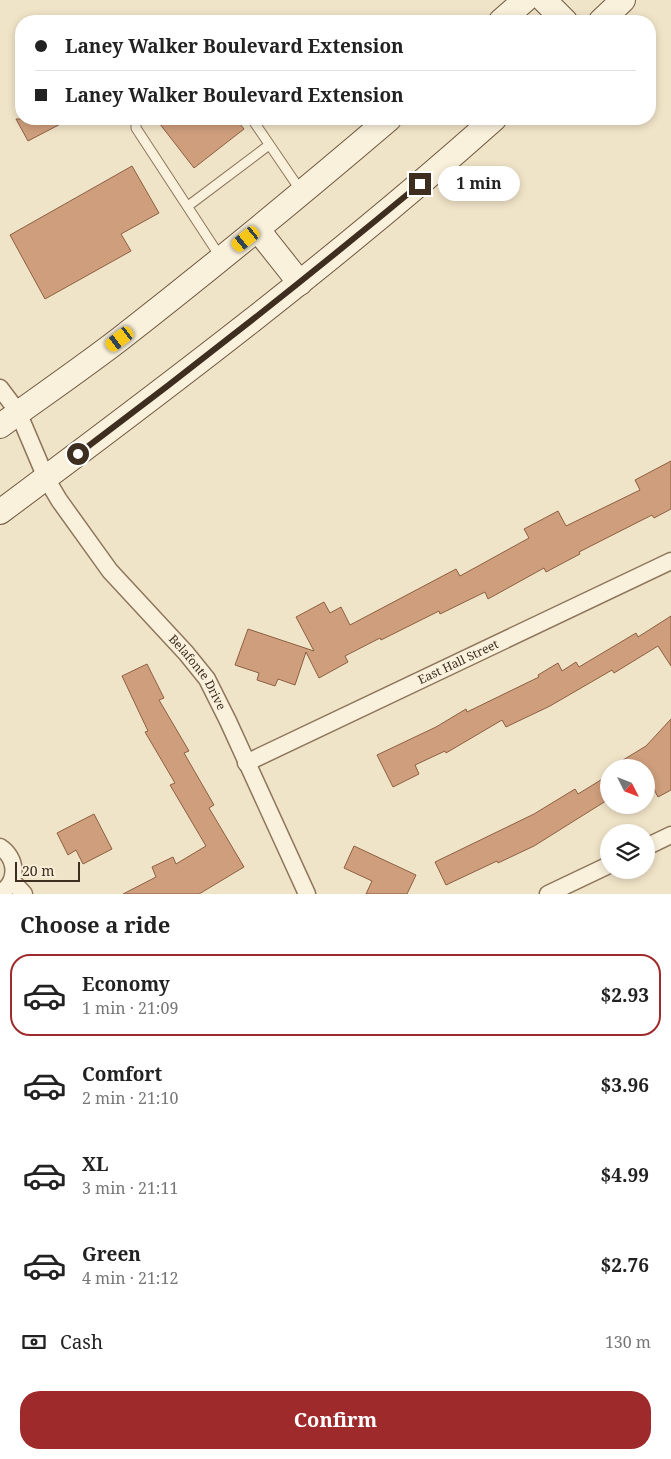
<!DOCTYPE html>
<html lang="en">
<head>
<meta charset="utf-8">
<style>
	:root { --surface:#fff; --page:#f6f6f6; --text:#222; --muted:#767676; --line:#e0e0e0; --accent:#9e2a2b }
	body { margin:0; font-family:"Noto Serif",serif; background:var(--page); color:var(--text); height:100vh; display:flex; flex-direction:column; font-size:19px; white-space:nowrap }
	* { box-sizing:border-box; margin:0 }
	p { font-size:16px; color:var(--muted) }
	.icon { flex:none; width:28px; height:28px; fill:none; stroke:currentColor; stroke-width:2; stroke-linecap:round; stroke-linejoin:round }
	.map { position:relative; height:894px; overflow:hidden }
	.side { display:flex; flex-direction:column; background:var(--surface); flex:1 }
	.side>* { flex:none }
	.top-card { position:absolute; left:15px; top:15px; width:641px; height:110px; border-radius:20px; box-shadow:0 2px 8px #0003; display:grid; align-content:center; height:110px; padding:0 20px; background:var(--surface) }
	.needle { width:32px; rotate:132deg }
	.fabs { position:absolute; left:600px; top:759px; display:grid; gap:10px }
	.fabs a { display:grid; place-items:center; width:55px; height:55px; border-radius:50%; background:var(--surface); box-shadow:0 2px 8px #0003; font-size:25px }
	.scale { position:absolute; left:15px; bottom:12px; width:65px; box-sizing:border-box; padding-left:5px; border:2px solid #3d2e20; border-top:0; font-size:14px; line-height:18px; white-space:nowrap; color:#3d2e20; -webkit-text-stroke:4px #f7eed8; paint-order:stroke }
	.end { position:absolute; width:22px; height:22px; margin:-11px; border:6px solid #3d2e20; background:#fff; box-shadow:0 0 0 2px #fff }
	.from { border-radius:50% }
	.bubble { position:absolute; height:35px; border-radius:18px; background:var(--surface); box-shadow:0 2px 8px #0003; font-size:16px; font-weight:700; line-height:35px; text-align:center }
	.car { position:absolute; width:15px; height:30px; margin:-15px -8px; border-radius:6px; box-shadow:0 0 4px 1px #0007; background:linear-gradient(#f5c518 24%,#345 0 40%,#f5c518 0 76%,#345 0 86%,#f5c518 0) }
	.top-card b { display:flex; align-items:center; gap:18px; height:48px; font-size:19px }
	.top-card b+b { border-top:1px solid var(--line) }
	.top-card i { width:12px; height:12px; background:var(--text) }
	ul { padding:0; list-style:none }
	li { display:flex; align-items:center; gap:15px; height:82px; margin:0 10px 8px; padding:0 10px; border:2px solid transparent; border-radius:20px }
	li div { flex:1 }
	li b { display:block; font-size:19px }
	li em { font-style:normal; font-weight:700 }
	li.on { border-color:var(--accent) }
	li>.icon { width:45px; height:45px; stroke-width:1.5 }
	h2 { padding:0 20px; font-size:22px; line-height:60px }
	.pay { display:flex; align-items:center; gap:12px; height:55px; padding:0 20px; font-size:19px }
	.pay p { margin-inline-start:auto }
	.button { display:flex; gap:10px; margin-top:auto; padding:10px 20px }
	.button a { flex:1; height:58px; border-radius:20px; background:var(--accent); color:#fff; font-size:20px; font-weight:700; line-height:58px; text-align:center }
	.map>svg:first-child { display:block }
	.building { fill:#cf9f7d; stroke:#8d5f41 }
	.lines { fill:none; stroke-linecap:round; stroke-linejoin:round }
	.service-casing { stroke:#8d765c; stroke-width:11 }
	.minor-casing { stroke:#8d765c; stroke-width:19 }
	.secondary-casing { stroke:#6f573f; stroke-width:26 }
	.service { stroke:#faf1dc; stroke-width:9 }
	.minor { stroke:#faf1dc; stroke-width:16 }
	.secondary { stroke:#faf1dc; stroke-width:24 }
	.route { stroke:#3d2e20; stroke-width:6 }
	.labels { text-anchor:middle; stroke-width:4; stroke-linejoin:round; paint-order:stroke }
	.street-label { font-size:12px; fill:#3d2e20; stroke:#f7eed8 }
</style>
</head>
<body>
<div class="map">
<svg width="671" height="894" viewBox="0 0 671 894">
	<rect width="100%" height="100%" fill="#f0e4c8"/>
	<!-- building -->
	<g class="building">
		<polygon points="16,119 70,119 28,141"/>
		<polygon points="156,119 236,119 244,129 194,168"/>
		<polygon points="132,166 159,213 121,234 131,251 45,299 10,235"/>
		<polygon points="671,461 671,509 654,518 652,515 579,552 580,554 546,572 544,568 488,599 485,592 440,614 439,611 381,640 380,638 345,656 348,662 319,678 306,652 295,685 278,679 275,686 257,680 259,673 235,665 248,629 314,651 296,617 324,602 330,613 341,607 350,625 456,569 460,576 529,538 524,529 558,511 566,526 640,490 635,480"/>
		<polygon points="671,616 671,666 658,646 614,673 612,670 550,706 506,727 502,720 446,753 445,751 415,765 419,774 393,787 377,755 436,727 466,709 467,712 539,677 538,675 558,663 562,671 576,662 579,667 636,633 638,637"/>
		<polygon points="147,664 164,698 159,700 189,751 184,753 214,805 209,808 244,867 199,894 123,894 156,877 152,867 173,857 176,864 206,846 170,785 175,783 145,732 148,731 122,676"/>
		<polygon points="671,719 671,790 658,797 646,774 646,768 610,768 646,746"/>
		<polygon points="609,775 609,799 534,846 498,863 497,861 446,885 435,862 534,814 575,789 578,794"/>
		<polygon points="94,814 112,849 83,864 76,850 68,855 57,833"/>
		<polygon points="354,846 416,875 407,894 366,894 372,881 344,868"/>
	</g>
	<g class="lines">
		<defs>
			<g id="service">
				<polyline points="136,119 136,128 221,258"/>
				<polyline points="252,119 301,191"/>
				<polyline points="188,206 269,145"/>
			</g>
			<g id="minor">
				<path id="s1" d="M 0,388 L 18,412 L 46,478 L 59,500 L 110,571 L 186,653 L 207,679 L 228,721 L 307,894"/>
				<path id="s2" d="M 246,763 L 671,561"/>
				<path d="M 0,847 C 17,858 19,882 0,893"/>
				<polyline points="646,847 671,835"/>
				<polyline points="12,881 24,894"/>
				<polyline points="548,894 609,865"/>
			</g>
			<g id="secondary">
				<polyline points="544,0 565,21"/>
				<polyline points="501,21 525,0"/>
				<polyline points="601,21 623,0"/>
				<polyline points="258,230 300,283"/>
				<path d="M 0,426 C 40,397 81,369 120,339 C 211,268 301,194 389,119"/>
				<path d="M 0,512 C 169,386 337,259 494,119"/>
			</g>
		</defs>
		<!-- service casing -->
		<use href="#service" class="service-casing"/>
		<!-- minor casing -->
		<use href="#minor" class="minor-casing"/>
		<!-- secondary casing -->
		<use href="#secondary" class="secondary-casing"/>
		<!-- service -->
		<use href="#service" class="service"/>
		<!-- minor -->
		<use href="#minor" class="minor"/>
		<!-- secondary -->
		<use href="#secondary" class="secondary"/>
	</g>
	<g class="lines">
		<!-- route -->
		<path class="route" d="M 78,454 C 194,367 308,277 420,184"/>
	</g>
	<g class="labels">
		<!-- street labels -->
		<g class="street-label">
			<text dy="4" stroke="none"><textPath href="#s2" startOffset="235">East Hall Street</textPath></text>
			<text dy="4" stroke="none"><textPath href="#s1" startOffset="349">Belafonte Drive</textPath></text>
		</g>
	</g>
</svg>
<div class="fabs">
<a><svg class="needle" viewBox="-14 -14 28 28"><path d="M0-13l5 13h-10z" fill="#e53935"/><path d="M0 13l5-13h-10z" fill="#767676"/></svg></a>
<a><svg class="icon" aria-label="layers" viewBox="0 0 24 24"><path d="M12 4l9 5-9 5-9-5zM3 14l9 5 9-5"/></svg></a>
</div>
<div class="scale">20 m</div>
<i class="end from" style="left:78px;top:454px"></i>
<i class="end" style="left:420px;top:184px"></i>
<div class="bubble" style="left:438px;top:166px;width:82px">1 min</div>
<i class="car" style="left:246px;top:239px;rotate:231deg"></i>
<i class="car" style="left:120px;top:339px;rotate:233deg"></i>
<div class="top-card">
<b><i class="from"></i>Laney Walker Boulevard Extension</b>
<b><i></i>Laney Walker Boulevard Extension</b>
</div>
</div>
<section class="side">
<h2>Choose a ride</h2>
<ul>
<li class="on"><svg class="icon" aria-label="car" viewBox="0 0 24 24"><path d="M5 17H2v-5l4-1 3-4h7l3 4 3 1v5h-3M9 17h6M6 11h13"/><circle cx="7" cy="17" r="2"/><circle cx="17" cy="17" r="2"/></svg><div><b>Economy</b><p>1 min · 21:09</p></div><em>$2.93</em></li>
<li><svg class="icon" aria-label="car" viewBox="0 0 24 24"><path d="M5 17H2v-5l4-1 3-4h7l3 4 3 1v5h-3M9 17h6M6 11h13"/><circle cx="7" cy="17" r="2"/><circle cx="17" cy="17" r="2"/></svg><div><b>Comfort</b><p>2 min · 21:10</p></div><em>$3.96</em></li>
<li><svg class="icon" aria-label="car" viewBox="0 0 24 24"><path d="M5 17H2v-5l4-1 3-4h7l3 4 3 1v5h-3M9 17h6M6 11h13"/><circle cx="7" cy="17" r="2"/><circle cx="17" cy="17" r="2"/></svg><div><b>XL</b><p>3 min · 21:11</p></div><em>$4.99</em></li>
<li><svg class="icon" aria-label="car" viewBox="0 0 24 24"><path d="M5 17H2v-5l4-1 3-4h7l3 4 3 1v5h-3M9 17h6M6 11h13"/><circle cx="7" cy="17" r="2"/><circle cx="17" cy="17" r="2"/></svg><div><b>Green</b><p>4 min · 21:12</p></div><em>$2.76</em></li>
</ul>
<div class="pay"><svg class="icon" aria-label="cash" viewBox="0 0 24 24"><path d="M3 7h18v10H3z"/><circle cx="12" cy="12" r="2"/></svg>Cash<p>130 m</p></div>
<div class="button"><a>Confirm</a></div>
</section>
</body>
</html>
